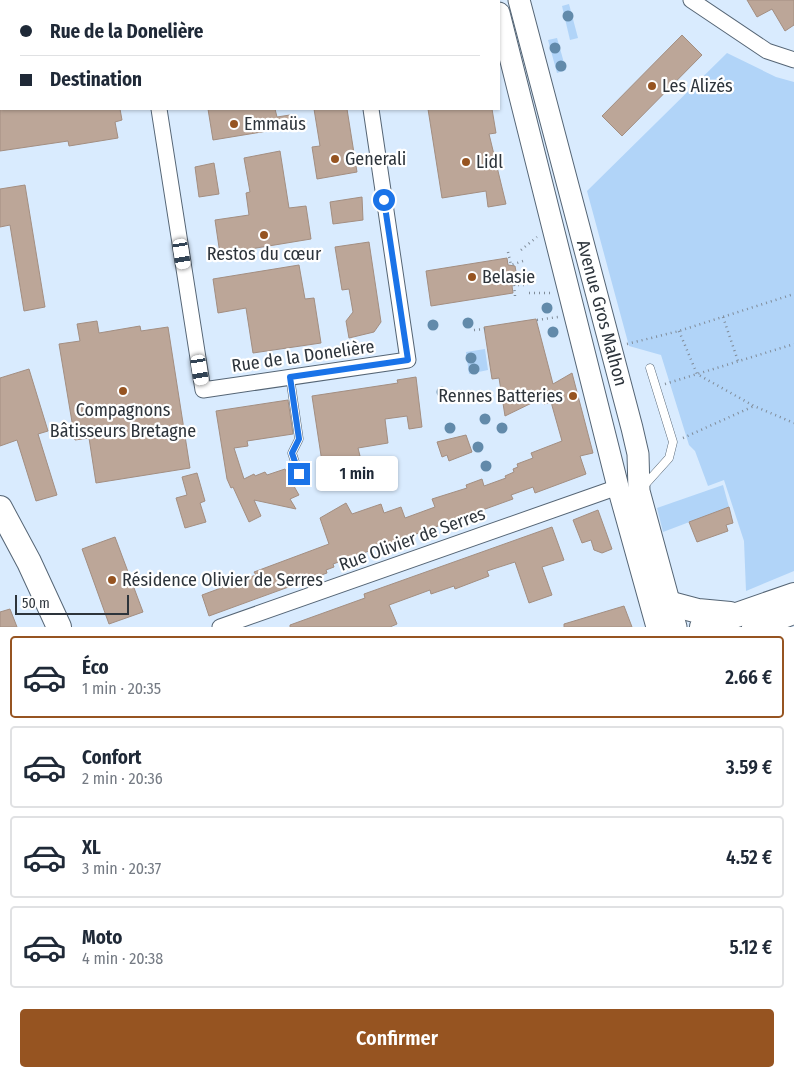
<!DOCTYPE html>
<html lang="fr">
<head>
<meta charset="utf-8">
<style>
	:root { --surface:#fff; --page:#f6f6f7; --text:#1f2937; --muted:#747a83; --line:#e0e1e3; --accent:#965421 }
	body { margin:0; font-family:"Fira Sans Condensed",sans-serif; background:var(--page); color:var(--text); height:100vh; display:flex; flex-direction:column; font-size:19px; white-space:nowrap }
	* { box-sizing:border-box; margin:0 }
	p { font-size:16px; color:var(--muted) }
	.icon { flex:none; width:28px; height:28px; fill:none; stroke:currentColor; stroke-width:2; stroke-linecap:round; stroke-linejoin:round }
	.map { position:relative; height:627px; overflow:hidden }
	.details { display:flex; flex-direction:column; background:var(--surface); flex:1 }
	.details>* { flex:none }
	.top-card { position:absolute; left:0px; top:0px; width:500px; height:110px; box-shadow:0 1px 4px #0004; display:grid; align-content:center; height:110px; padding:0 20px; background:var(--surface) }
	.scale { position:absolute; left:15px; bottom:12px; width:114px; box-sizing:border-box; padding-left:5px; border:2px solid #2d343b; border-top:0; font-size:14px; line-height:18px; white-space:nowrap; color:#2d343b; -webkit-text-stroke:4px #fff; paint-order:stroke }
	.end { position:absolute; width:22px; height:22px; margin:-11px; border:6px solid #1a73e8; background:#fff; box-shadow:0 0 0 2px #fff }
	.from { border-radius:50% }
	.bubble { position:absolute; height:35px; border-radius:5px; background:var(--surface); box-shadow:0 1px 4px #0004; font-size:16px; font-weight:600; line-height:35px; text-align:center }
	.car { position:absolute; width:15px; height:30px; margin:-15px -8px; border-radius:6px; box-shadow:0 0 4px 1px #0007; background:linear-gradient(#fff 24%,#345 0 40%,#fff 0 76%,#345 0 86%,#fff 0) }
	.top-card b { display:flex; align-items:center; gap:18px; height:48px; font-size:19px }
	.top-card b+b { border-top:1px solid var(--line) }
	.top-card i { width:12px; height:12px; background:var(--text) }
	ul { padding:9px 0 0; list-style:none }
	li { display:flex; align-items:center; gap:15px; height:82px; margin:0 10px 8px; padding:0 10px; border:2px solid var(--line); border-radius:5px }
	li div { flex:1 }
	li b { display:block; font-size:19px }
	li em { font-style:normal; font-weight:600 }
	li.on { border-color:var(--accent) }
	li>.icon { width:45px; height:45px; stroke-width:1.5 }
	.button { display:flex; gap:10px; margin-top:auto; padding:10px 20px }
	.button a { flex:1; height:58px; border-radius:5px; background:var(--accent); color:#fff; font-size:20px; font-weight:600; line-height:58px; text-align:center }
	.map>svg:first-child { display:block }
	.green { fill:#b1d4f8 }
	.building { fill:#bca698; stroke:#a38e81 }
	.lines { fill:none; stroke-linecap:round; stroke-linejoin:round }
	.lane-casing { stroke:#556575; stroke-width:9 }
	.street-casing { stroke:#556575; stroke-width:17 }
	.secondary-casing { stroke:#556575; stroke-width:23 }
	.primary-casing { stroke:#556575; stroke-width:26 }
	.path { stroke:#808c99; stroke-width:2.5; stroke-dasharray:1 4; stroke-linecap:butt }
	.lane { stroke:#fff; stroke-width:8 }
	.street { stroke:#fff; stroke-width:15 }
	.secondary { stroke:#fff; stroke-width:21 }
	.primary { stroke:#fff; stroke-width:24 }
	.tree { fill:#628aaa }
	.route { stroke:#1a73e8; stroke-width:6 }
	.poi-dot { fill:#965421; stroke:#fff; stroke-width:2 }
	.labels { text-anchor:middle; stroke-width:4.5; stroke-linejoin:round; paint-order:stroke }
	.poi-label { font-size:18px; fill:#2d343b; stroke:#fff; text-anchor:start }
	.street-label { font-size:18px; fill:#2d343b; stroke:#fff }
</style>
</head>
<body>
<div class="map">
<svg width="794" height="627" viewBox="0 0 794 627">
	<rect width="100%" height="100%" fill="#d9ebfe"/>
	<!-- green -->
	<g class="green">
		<polygon points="569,4 578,38 570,40 562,6"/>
		<polygon points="557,38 566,70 557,73 548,40"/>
		<polygon points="727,53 776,77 794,82 794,571 746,591 744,541 724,480 708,486 695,451 689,445 661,355 629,346 587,191"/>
		<polygon points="485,349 488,370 469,374 466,352"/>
		<polygon points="723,485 729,507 663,532 657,508"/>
	</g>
	<!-- building -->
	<g class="building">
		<polygon points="747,0 794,0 794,25 785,31 772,9 757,17"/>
		<polygon points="682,35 702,55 622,136 602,116"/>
		<polygon points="0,109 120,109 122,120 115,122 118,138 69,146 68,141 0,151"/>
		<polygon points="208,109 275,109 277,117 290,115 292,127 213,140"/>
		<polygon points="314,109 347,109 357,172 317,179 312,147 320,146"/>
		<polygon points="428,109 492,109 496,133 489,134 506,204 488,207 486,191 442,198"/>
		<polygon points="280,151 289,208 306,206 311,239 220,254 215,220 249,215 246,193 250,192 244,158"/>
		<polygon points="214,163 219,194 199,197 195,167"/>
		<polygon points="25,185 45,307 24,311 10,225 0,227 0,189"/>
		<polygon points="362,197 363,220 333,224 330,202"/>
		<polygon points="369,242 381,322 374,332 349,338 346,321 353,312 349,289 342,290 335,247"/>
		<polygon points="507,258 508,265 515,266 518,283 512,286 513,293 431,306 426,271"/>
		<polygon points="299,265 305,299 314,298 321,343 253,353 246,308 218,313 213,279"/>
		<polygon points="536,319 553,384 572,373 593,453 580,456 586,474 535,493 533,487 511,495 513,499 333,564 334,567 326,570 327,573 209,616 202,595 256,575 254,572 329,544 320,518 346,503 352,514 381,504 384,513 401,507 405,518 435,507 432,499 467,488 466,485 482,479 484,486 506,478 505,476 514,472 513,469 518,467 517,464 533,458 531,453 562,441 551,402 544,404 542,398 505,416 499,378 492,379 484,327"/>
		<polygon points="97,321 99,333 140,326 141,331 168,327 190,468 96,483 89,438 75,440 59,344 80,341 77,324"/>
		<polygon points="29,369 48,431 38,434 57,495 36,501 17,440 0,446 0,378"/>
		<polygon points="416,377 422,427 409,429 407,416 385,419 388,443 358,448 360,456 338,462 322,462 312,396 398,383 397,380"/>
		<polygon points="288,400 293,434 247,441 248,446 234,448 244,479 254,474 255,476 265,472 267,475 285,469 289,477 292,478 291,481 299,495 290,499 296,509 254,500 261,516 249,522 233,487 231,488 227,479 216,411"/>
		<polygon points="466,435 472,452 449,461 447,455 442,457 437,442"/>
		<polygon points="197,473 205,501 200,503 206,522 185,528 176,498 187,495 182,477"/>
		<polygon points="729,507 733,523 726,525 728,531 697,542 689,522"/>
		<polygon points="598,510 612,549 602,553 594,550 591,540 582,543 573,520"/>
		<polygon points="552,527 564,560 542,567 552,595 529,603 515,562 487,571 489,576 455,589 454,586 431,594 430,590 389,605 397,624 390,627 290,627 290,625 365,598 364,594"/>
		<polygon points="115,537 143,612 109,624 82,549"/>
		<polygon points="624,606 632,627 564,627 564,624"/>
		<polygon points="10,609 17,627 0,627 0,612"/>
	</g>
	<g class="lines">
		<defs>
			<g id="lane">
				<polyline points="69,1 77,0"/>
				<polyline points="0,13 1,12"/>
				<polyline points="290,377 299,439 292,453 299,474"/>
				<polyline points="642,488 669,458 673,442 650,368"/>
			</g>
			<g id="street">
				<polyline points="142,0 142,1"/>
				<polyline points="351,0 352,1"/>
				<polyline points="691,0 767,51 794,60"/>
				<polyline points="368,1 369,0"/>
				<polyline points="159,109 203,390 408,360 371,109"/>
				<polyline points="220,627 618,487"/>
			</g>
			<g id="secondary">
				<polyline points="519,0 632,428 638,454 639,491 676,627"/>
				<polyline points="499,13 618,487 657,627"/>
			</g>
			<g id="primary">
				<polyline points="0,508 29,562 59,627"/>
				<polyline points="668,603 698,611 730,614"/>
				<polyline points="702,627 794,595"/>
				<polyline points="754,627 788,614"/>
			</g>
		</defs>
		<!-- lane casing -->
		<use href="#lane" class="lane-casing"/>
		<!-- street casing -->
		<use href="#street" class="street-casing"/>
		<!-- secondary casing -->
		<use href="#secondary" class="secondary-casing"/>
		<!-- primary casing -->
		<use href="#primary" class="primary-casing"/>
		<!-- path -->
		<g class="path">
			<polyline points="521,250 537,237"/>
			<polyline points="508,252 511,265 523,261"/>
			<polyline points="529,293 550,293"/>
			<polyline points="515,296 514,285 528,285"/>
			<polyline points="723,317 738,361"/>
			<polyline points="537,320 558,317"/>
			<polyline points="474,330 485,329"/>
			<polyline points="679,331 697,374 754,406 794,423"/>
			<polyline points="627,344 679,331 794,294"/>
			<polyline points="665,384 794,344"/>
			<polyline points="683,438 754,406"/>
		</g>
		<!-- lane -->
		<use href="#lane" class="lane"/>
		<!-- street -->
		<use href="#street" class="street"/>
		<!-- secondary -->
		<use href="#secondary" class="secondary"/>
		<!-- primary -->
		<use href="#primary" class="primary"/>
	</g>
	<!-- trees -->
	<g class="tree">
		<circle cx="568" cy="16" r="5.5"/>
		<circle cx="555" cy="48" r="5.5"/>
		<circle cx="561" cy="66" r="5.5"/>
		<circle cx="547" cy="308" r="5.5"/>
		<circle cx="468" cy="323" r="5.5"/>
		<circle cx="433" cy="325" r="5.5"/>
		<circle cx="553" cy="332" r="5.5"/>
		<circle cx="471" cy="358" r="5.5"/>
		<circle cx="474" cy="369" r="5.5"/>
		<circle cx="442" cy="392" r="5.5"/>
		<circle cx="485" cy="419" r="5.5"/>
		<circle cx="450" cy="428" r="5.5"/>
		<circle cx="502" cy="428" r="5.5"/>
		<circle cx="478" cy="447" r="5.5"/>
		<circle cx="486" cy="466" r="5.5"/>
	</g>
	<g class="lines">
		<!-- route -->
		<polyline class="route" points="299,474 292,453 299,439 290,377 408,360 384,200"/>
	</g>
	<!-- markers -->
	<g class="poi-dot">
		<circle cx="652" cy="86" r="5"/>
		<circle cx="234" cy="124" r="5"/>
		<circle cx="335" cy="159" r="5"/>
		<circle cx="466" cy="162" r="5"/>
		<circle cx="264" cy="235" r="5"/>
		<circle cx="472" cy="277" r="5"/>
		<circle cx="123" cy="391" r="5"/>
		<circle cx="573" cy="396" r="5"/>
		<circle cx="112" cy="580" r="5"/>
	</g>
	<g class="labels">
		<!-- poi labels -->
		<g class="poi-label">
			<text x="662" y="92">Les Alizés</text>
			<text x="244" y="130">Emmaüs</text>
			<text x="345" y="165">Generali</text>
			<text x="476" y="168">Lidl</text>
			<text x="264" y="260" text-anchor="middle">Restos du cœur</text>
			<text x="482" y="283">Belasie</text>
			<text x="563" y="402" text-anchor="end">Rennes Batteries</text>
			<text x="123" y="416" text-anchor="middle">Compagnons<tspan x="123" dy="21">Bâtisseurs Bretagne</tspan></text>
			<text x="122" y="586">Résidence Olivier de Serres</text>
		</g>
		<!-- street labels -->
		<g class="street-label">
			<text transform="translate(602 313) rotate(75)" y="6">Avenue Gros Malhon</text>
			<text transform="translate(303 356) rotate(-8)" y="6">Rue de la Donelière</text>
			<text transform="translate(412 539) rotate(-20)" y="6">Rue Olivier de Serres</text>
		</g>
	</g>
</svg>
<div class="scale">50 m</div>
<i class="end from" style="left:384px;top:200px"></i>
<i class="end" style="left:299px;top:474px"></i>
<div class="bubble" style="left:316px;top:456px;width:82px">1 min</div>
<i class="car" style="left:182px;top:254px;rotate:171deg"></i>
<i class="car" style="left:200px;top:370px;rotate:171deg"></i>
<div class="top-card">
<b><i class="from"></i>Rue de la Donelière</b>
<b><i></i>Destination</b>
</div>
</div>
<section class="details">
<ul>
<li class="on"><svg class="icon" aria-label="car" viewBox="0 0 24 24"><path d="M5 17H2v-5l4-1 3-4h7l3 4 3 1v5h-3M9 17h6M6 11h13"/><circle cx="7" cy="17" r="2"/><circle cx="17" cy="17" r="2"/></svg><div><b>Éco</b><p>1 min · 20:35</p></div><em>2.66 €</em></li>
<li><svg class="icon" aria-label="car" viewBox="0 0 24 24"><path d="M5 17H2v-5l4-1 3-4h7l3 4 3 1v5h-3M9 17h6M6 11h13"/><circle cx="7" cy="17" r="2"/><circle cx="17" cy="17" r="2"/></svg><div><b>Confort</b><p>2 min · 20:36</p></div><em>3.59 €</em></li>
<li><svg class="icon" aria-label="car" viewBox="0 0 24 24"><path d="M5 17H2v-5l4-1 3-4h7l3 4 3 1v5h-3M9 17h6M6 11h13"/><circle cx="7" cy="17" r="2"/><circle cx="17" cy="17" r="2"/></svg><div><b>XL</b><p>3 min · 20:37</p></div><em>4.52 €</em></li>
<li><svg class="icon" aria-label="car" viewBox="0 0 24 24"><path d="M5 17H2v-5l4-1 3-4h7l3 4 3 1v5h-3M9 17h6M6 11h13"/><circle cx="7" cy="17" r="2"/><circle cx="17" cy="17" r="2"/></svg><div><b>Moto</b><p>4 min · 20:38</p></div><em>5.12 €</em></li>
</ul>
<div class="button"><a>Confirmer</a></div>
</section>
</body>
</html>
